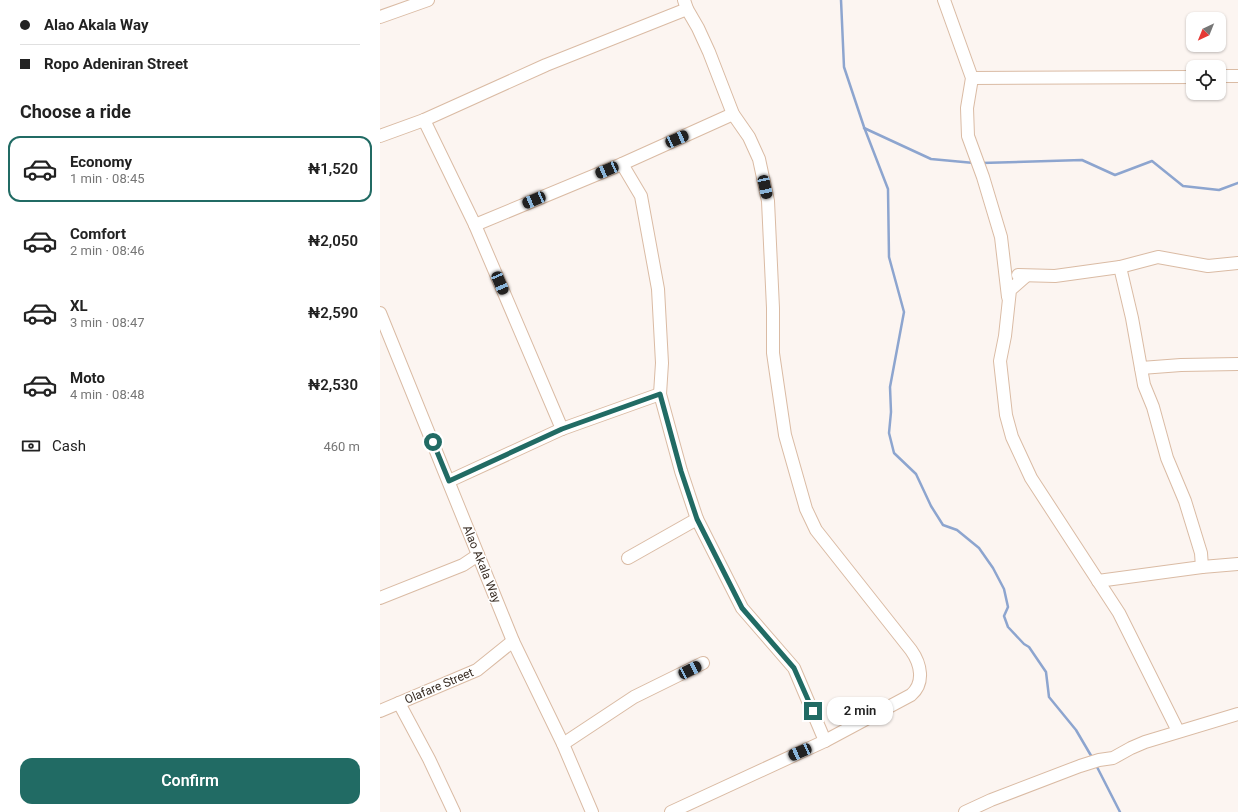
<!DOCTYPE html>
<html lang="en">
<head>
<meta charset="utf-8">
<style>
	:root { --surface:#fff; --page:#f2f2f2; --text:#222; --muted:#767676; --line:#e0e0e0; --accent:#216b64 }
	body { margin:0; font-family:Roboto,sans-serif; background:var(--page); color:var(--text); height:100vh; display:flex; flex-direction:column; font-size:15px; white-space:nowrap }
	* { box-sizing:border-box; margin:0 }
	p { font-size:13px; color:var(--muted) }
	.icon { flex:none; width:22px; height:22px; fill:none; stroke:currentColor; stroke-width:2; stroke-linecap:round; stroke-linejoin:round }
	.map { position:relative; flex:1; overflow:hidden }
	.drawer { display:flex; flex-direction:column; background:var(--surface); width:380px }
	.drawer>* { flex:none }
	.hud { display:grid; align-content:center; height:88px; padding:0 20px; background:var(--surface) }
	.needle { width:26px; rotate:223deg }
	.controls { position:absolute; left:806px; top:12px; display:grid; gap:8px }
	.controls a { display:grid; place-items:center; width:40px; height:40px; border-radius:8px; background:var(--surface); box-shadow:0 1px 3px #0004; font-size:20px }
	.end { position:absolute; width:18px; height:18px; margin:-9px; border:5px solid #216b64; background:#fff; box-shadow:0 0 0 2px #fff }
	.from { border-radius:50% }
	.bubble { position:absolute; height:28px; border-radius:12px; background:var(--surface); box-shadow:0 1px 3px #0004; font-size:13px; font-weight:600; line-height:28px; text-align:center }
	.car { position:absolute; width:12px; height:24px; margin:-12px -6px; border-radius:5px; box-shadow:0 0 3px 1px #0007; background:linear-gradient(#222 24%,#8ab4d8 0 40%,#222 0 76%,#8ab4d8 0 86%,#222 0) }
	.hud b { display:flex; align-items:center; gap:14px; height:38px; font-size:15px }
	.hud b+b { border-top:1px solid var(--line) }
	.hud i { width:10px; height:10px; background:var(--text) }
	ul { padding:0; list-style:none }
	li { display:flex; align-items:center; gap:12px; height:66px; margin:0 8px 6px; padding:0 12px; border:2px solid transparent; border-radius:12px }
	li div { flex:1 }
	li b { display:block; font-size:15px }
	li em { font-style:normal; font-weight:600 }
	li.current { border-color:var(--accent) }
	li>.icon { width:36px; height:36px; stroke-width:1.5 }
	h2 { padding:0 20px; font-size:18px; line-height:48px }
	.pay { display:flex; align-items:center; gap:10px; height:44px; padding:0 20px; font-size:15px }
	.pay p { margin-inline-start:auto }
	.button { display:flex; gap:8px; margin-top:auto; padding:8px 20px }
	.button a { flex:1; height:46px; border-radius:12px; background:var(--accent); color:#fff; font-size:16px; font-weight:600; line-height:46px; text-align:center }
	main { display:flex; flex:1; min-height:0 }
	.map>svg:first-child { display:block }
	.lines { fill:none; stroke-linecap:round; stroke-linejoin:round }
	.stream { stroke:#8da5cf; stroke-width:2.5 }
	.minor-casing { stroke:#dabba4; stroke-width:14 }
	.minor { stroke:#fff; stroke-width:12 }
	.route { stroke:#216b64; stroke-width:5 }
	.labels { text-anchor:middle; stroke-width:3; stroke-linejoin:round; paint-order:stroke }
	.street-label { font-size:12px; fill:#392d24; stroke:#fff }
</style>
</head>
<body>
<main>
<section class="drawer">
<div class="hud">
<b><i class="from"></i>Alao Akala Way</b>
<b><i></i>Ropo Adeniran Street</b>
</div>
<h2>Choose a ride</h2>
<ul>
<li class="current"><svg class="icon" aria-label="car" viewBox="0 0 24 24"><path d="M5 17H2v-5l4-1 3-4h7l3 4 3 1v5h-3M9 17h6M6 11h13"/><circle cx="7" cy="17" r="2"/><circle cx="17" cy="17" r="2"/></svg><div><b>Economy</b><p>1 min · 08:45</p></div><em>₦1,520</em></li>
<li><svg class="icon" aria-label="car" viewBox="0 0 24 24"><path d="M5 17H2v-5l4-1 3-4h7l3 4 3 1v5h-3M9 17h6M6 11h13"/><circle cx="7" cy="17" r="2"/><circle cx="17" cy="17" r="2"/></svg><div><b>Comfort</b><p>2 min · 08:46</p></div><em>₦2,050</em></li>
<li><svg class="icon" aria-label="car" viewBox="0 0 24 24"><path d="M5 17H2v-5l4-1 3-4h7l3 4 3 1v5h-3M9 17h6M6 11h13"/><circle cx="7" cy="17" r="2"/><circle cx="17" cy="17" r="2"/></svg><div><b>XL</b><p>3 min · 08:47</p></div><em>₦2,590</em></li>
<li><svg class="icon" aria-label="car" viewBox="0 0 24 24"><path d="M5 17H2v-5l4-1 3-4h7l3 4 3 1v5h-3M9 17h6M6 11h13"/><circle cx="7" cy="17" r="2"/><circle cx="17" cy="17" r="2"/></svg><div><b>Moto</b><p>4 min · 08:48</p></div><em>₦2,530</em></li>
</ul>
<div class="pay"><svg class="icon" aria-label="cash" viewBox="0 0 24 24"><path d="M3 7h18v10H3z"/><circle cx="12" cy="12" r="2"/></svg>Cash<p>460 m</p></div>
<div class="button"><a>Confirm</a></div>
</section>
<div class="map">
<svg width="858" height="812" viewBox="0 0 858 812">
	<rect width="100%" height="100%" fill="#fcf5f1"/>
	<g class="lines">
		<!-- stream -->
		<g class="stream">
			<polyline points="461,0 464,67 484,127 508,189 509,257 524,312 510,387 511,412 509,433 514,453 536,474 551,506 563,525 577,530 599,548 613,568 624,589 628,607 624,616 628,627 644,644 649,647 666,672 669,697 696,730 713,759"/>
			<polyline points="484,128 551,159 594,163"/>
			<polyline points="601,163 702,160 735,175 772,161 803,186 839,190 858,183"/>
			<polyline points="716,765 740,812"/>
		</g>
		<defs>
			<g id="minor">
				<polyline points="564,0 592,78 587,108 588,136 603,177 621,237 628,297"/>
				<polyline points="0,17 48,0"/>
				<polyline points="839,76 858,76"/>
				<polyline points="592,78 813,77"/>
				<polyline points="44,120 95,225 182,429"/>
				<polyline points="0,136 44,120 166,65 307,9"/>
				<polyline points="242,164 261,196 278,289 282,363 280,394 301,471 317,519 362,608 414,668 445,741"/>
				<polyline points="95,225 242,164 353,114"/>
				<polyline points="740,267 752,318 764,385 773,407 787,458 805,501 821,553 822,567"/>
				<polyline points="638,275 675,276 740,267 778,257 828,266 858,263"/>
				<polyline points="646,276 630,290 625,336 620,361 626,415 632,437 651,478 739,613 798,731"/>
				<polyline points="0,313 133,641 183,744 212,812"/>
				<polyline points="761,368 801,365 858,364"/>
				<polyline points="69,481 182,429 280,394"/>
				<polyline points="248,558 317,519"/>
				<polyline points="718,581 822,567 858,564"/>
				<polyline points="0,598 83,565 98,555"/>
				<polyline points="19,703 49,759 74,812"/>
				<polyline points="0,711 97,670 133,641"/>
				<polyline points="183,744 254,697 323,663"/>
				<path d="M 291,812 L 445,741 L 531,695 C 545,683 541,664 531,650 L 436,530 L 426,509 L 405,435 L 393,353 L 393,308 L 388,201 L 379,159 L 369,137 L 353,114 L 329,52 L 318,28 L 307,9 L 304,0"/>
				<polyline points="585,812 611,800 700,766 719,760 733,758 751,748 765,742 858,714"/>
			</g>
		</defs>
		<!-- minor casing -->
		<use href="#minor" class="minor-casing"/>
		<!-- minor -->
		<use href="#minor" class="minor"/>
	</g>
	<g class="lines">
		<!-- route -->
		<polyline class="route" points="53,442 69,481 182,429 280,394 301,471 317,519 362,608 414,668 433,711"/>
	</g>
	<g class="labels">
		<!-- street labels -->
		<g class="street-label">
			<text transform="translate(102 564) rotate(68)" y="4">Alao Akala Way</text>
			<text transform="translate(59 686) rotate(-23)" y="4">Olafare Street</text>
		</g>
	</g>
</svg>
<div class="controls">
<a><svg class="needle" viewBox="-14 -14 28 28"><path d="M0-13l5 13h-10z" fill="#e53935"/><path d="M0 13l5-13h-10z" fill="#767676"/></svg></a>
<a><svg class="icon" aria-label="locate" viewBox="0 0 24 24"><circle cx="12" cy="12" r="6"/><path d="M12 2v4M12 18v4M2 12h4M18 12h4"/></svg></a>
</div>
<i class="end from" style="left:53px;top:442px"></i>
<i class="end" style="left:433px;top:711px"></i>
<div class="bubble" style="left:447px;top:697px;width:66px">2 min</div>
<i class="car" style="left:297px;top:139px;rotate:66deg"></i>
<i class="car" style="left:227px;top:170px;rotate:247deg"></i>
<i class="car" style="left:385px;top:187px;rotate:168deg"></i>
<i class="car" style="left:154px;top:200px;rotate:247deg"></i>
<i class="car" style="left:120px;top:283px;rotate:157deg"></i>
<i class="car" style="left:310px;top:670px;rotate:64deg"></i>
<i class="car" style="left:420px;top:752px;rotate:246deg"></i>
</div>
</main>
</body>
</html>
